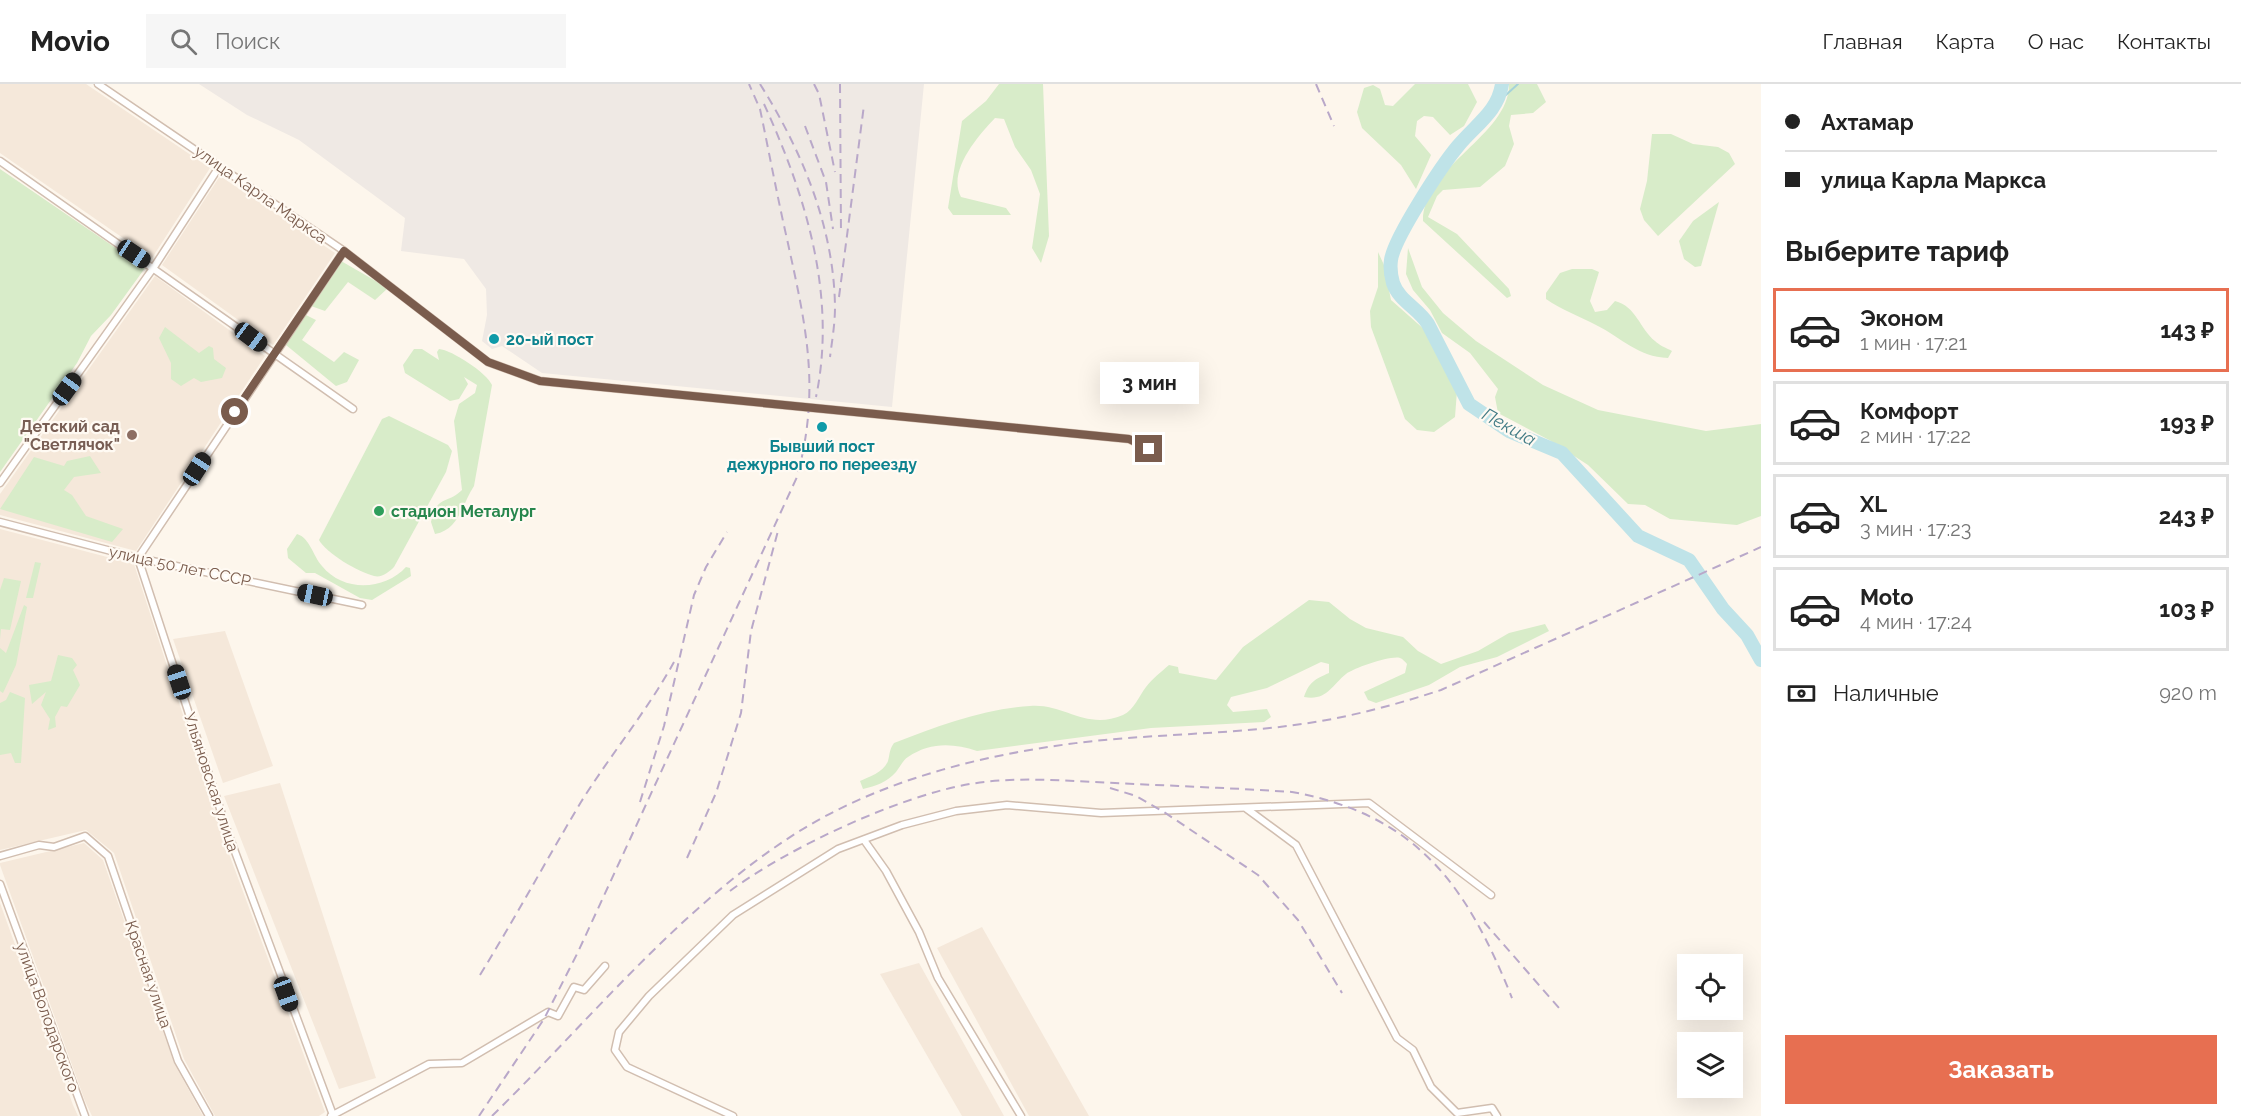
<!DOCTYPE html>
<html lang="ru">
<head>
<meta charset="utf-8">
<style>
	:root { --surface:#fff; --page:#f6f6f6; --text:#222; --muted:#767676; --line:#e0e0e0; --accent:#e76f51 }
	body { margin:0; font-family:Raleway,sans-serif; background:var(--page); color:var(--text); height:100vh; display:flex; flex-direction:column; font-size:22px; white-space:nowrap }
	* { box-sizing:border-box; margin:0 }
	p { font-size:20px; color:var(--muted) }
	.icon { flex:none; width:33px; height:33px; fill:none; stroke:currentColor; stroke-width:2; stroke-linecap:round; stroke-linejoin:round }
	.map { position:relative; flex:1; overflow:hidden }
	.panel { display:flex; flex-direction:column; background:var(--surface); width:480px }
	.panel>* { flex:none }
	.top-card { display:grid; align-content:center; height:132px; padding:0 24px; background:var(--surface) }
	.buttons { position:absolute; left:1677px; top:870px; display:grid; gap:12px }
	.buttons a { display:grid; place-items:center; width:66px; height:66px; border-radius:0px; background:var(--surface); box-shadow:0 6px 24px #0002; font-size:30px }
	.end { position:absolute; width:27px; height:27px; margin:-14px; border:8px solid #7a5c4d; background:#fff; box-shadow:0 0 0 3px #fff }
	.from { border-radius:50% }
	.bubble { position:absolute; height:42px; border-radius:0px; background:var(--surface); box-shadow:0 6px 24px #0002; font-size:20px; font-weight:700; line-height:42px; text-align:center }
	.car { position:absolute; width:18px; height:36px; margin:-18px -9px; border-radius:8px; box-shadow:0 0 4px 2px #0007; background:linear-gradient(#222 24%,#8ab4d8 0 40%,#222 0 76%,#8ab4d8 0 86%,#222 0) }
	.top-card b { display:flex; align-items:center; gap:21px; height:57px; font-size:22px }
	.top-card b+b { border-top:2px solid var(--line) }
	.top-card i { width:15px; height:15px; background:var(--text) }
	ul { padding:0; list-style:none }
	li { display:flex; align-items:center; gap:18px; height:84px; margin:0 12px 9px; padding:0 12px; border:3px solid var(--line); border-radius:0px }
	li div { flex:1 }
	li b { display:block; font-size:22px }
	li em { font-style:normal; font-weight:700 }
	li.current { border-color:var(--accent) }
	li>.icon { width:54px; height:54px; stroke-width:1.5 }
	h2 { padding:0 24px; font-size:27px; line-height:72px }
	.pay { display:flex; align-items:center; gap:15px; height:66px; padding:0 24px; font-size:22px }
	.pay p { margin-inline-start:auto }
	.button { display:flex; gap:12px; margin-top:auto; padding:12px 24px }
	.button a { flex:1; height:69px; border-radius:0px; background:var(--accent); color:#fff; font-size:24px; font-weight:700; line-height:69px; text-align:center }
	header { display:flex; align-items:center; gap:36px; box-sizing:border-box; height:84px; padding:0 30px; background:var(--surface); border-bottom:2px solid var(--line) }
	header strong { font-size:28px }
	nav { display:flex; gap:33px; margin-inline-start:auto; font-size:21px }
	.search { width:420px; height:54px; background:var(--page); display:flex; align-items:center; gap:15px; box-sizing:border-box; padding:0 21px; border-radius:0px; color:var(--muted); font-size:22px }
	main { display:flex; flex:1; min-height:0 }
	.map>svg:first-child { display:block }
	.residential { fill:#f5e8da }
	.industrial { fill:#efe9e4 }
	.green { fill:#d8ecc9 }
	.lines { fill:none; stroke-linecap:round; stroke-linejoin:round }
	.stream { stroke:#a5d3da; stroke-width:2 }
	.river { stroke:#bfe3e8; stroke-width:14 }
	.street-casing { stroke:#d1beb0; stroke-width:9 }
	.street { stroke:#fff; stroke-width:6 }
	.rail { stroke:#b9a8c9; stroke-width:2; stroke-dasharray:9 6; stroke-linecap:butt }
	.route { stroke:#7a5c4d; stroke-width:8 }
	.culture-dot { fill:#0f9aa8; stroke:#fffaf3; stroke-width:2 }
	.education-dot { fill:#8d6e63; stroke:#fffaf3; stroke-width:2 }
	.leisure-dot { fill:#2e9e5b; stroke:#fffaf3; stroke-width:2 }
	.labels { text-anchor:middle; stroke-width:4.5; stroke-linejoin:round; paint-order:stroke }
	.street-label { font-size:16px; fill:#7a5c4d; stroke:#fffaf3 }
	.culture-label { font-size:16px; font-weight:bold; fill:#0d838f; stroke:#fffaf3; text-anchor:start }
	.education-label { font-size:16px; font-weight:bold; fill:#785e54; stroke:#fffaf3; text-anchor:end }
	.leisure-label { font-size:16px; font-weight:bold; fill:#27864d; stroke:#fffaf3; text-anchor:start }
	.water-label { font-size:18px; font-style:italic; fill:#437c86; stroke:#fffaf3 }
</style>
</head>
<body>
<header>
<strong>Movio</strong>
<div class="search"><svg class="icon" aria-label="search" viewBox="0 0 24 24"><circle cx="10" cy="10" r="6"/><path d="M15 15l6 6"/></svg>Поиск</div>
<nav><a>Главная</a><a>Карта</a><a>О нас</a><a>Контакты</a></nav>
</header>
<main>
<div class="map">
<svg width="1761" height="1032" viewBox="0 0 1761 1032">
	<rect width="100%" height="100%" fill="#fdf6ec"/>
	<!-- residential -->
	<g class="residential">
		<polygon points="0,0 86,0 210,84 152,174 0,69"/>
		<polygon points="220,92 335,169 273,261 162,181"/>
		<polygon points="155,192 265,272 136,467 0,431 0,410"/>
		<polygon points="0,445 134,480 222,751 325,1028 319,1032 215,1032 184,975 114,769 86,746 0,766"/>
		<polygon points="225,547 273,682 223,699 173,555"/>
		<polygon points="280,699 376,994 339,1005 224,712"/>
		<polygon points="84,759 103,776 174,979 203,1032 92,1032 85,1017 0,781 0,779"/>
		<polygon points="0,819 73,1021 78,1032 0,1032"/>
		<polygon points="982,843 1089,1032 1029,1032 937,864"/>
		<polygon points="919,879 1004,1032 962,1032 880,890"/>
	</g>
	<!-- industrial -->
	<polygon class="industrial" points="199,0 924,0 892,323 542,289 502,262 492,265 482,257 487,231 486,205 464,175 401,167 405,134 299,56 247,31"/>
	<!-- green -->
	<g class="green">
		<path d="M 999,0 L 1043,0 L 1049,152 L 1041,179 L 1032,164 L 1040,110 L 1031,86 L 1015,63 L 1004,35 L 995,34 C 978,52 947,87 961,113 L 1006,124 L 1011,131 L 953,131 L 948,124 L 962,37 L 986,17 Z"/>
		<polygon points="1415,0 1468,0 1477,18 1464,42 1450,51 1433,33 1424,32 1417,37 1415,52 1431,71 1416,105 1401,81 1362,44 1357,28 1364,4 1373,1 1380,5 1385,21 1393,22"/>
		<path d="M 1509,0 L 1537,0 L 1546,18 L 1533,29 L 1511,31 L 1509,42 L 1514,60 L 1505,82 L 1480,103 L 1443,106 L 1437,112 L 1428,133 L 1457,150 L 1509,205 L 1511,212 L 1507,214 L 1423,137 C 1423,82 1510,51 1509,0 Z"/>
		<polygon points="1652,50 1671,50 1693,60 1718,63 1729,69 1735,80 1658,152 1644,136 1640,125 1647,97"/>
		<polygon points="0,85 145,184 111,231 91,252 77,279 0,388"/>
		<polygon points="1719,118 1701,182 1695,183 1684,175 1679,157 1693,137"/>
		<polygon points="1408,164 1422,203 1443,229 1476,257 1543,301 1598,326 1706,347 1761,340 1761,432 1737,441 1670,435 1645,421 1628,420 1588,381 1551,357 1498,329 1495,313 1498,305 1470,269 1442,249 1430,226 1413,206 1406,190"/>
		<polygon points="1378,168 1384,181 1391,216 1426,247 1457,307 1455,333 1434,348 1417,346 1405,335 1371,243 1370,227 1378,203"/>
		<polygon points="341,177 388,204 375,216 348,198 325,227 311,222"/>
		<path d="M 1572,185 L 1592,185 L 1599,188 L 1590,217 L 1595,228 L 1607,226 L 1615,217 C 1636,222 1640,245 1655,257 C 1659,261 1666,264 1672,267 L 1668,274 C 1638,273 1622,254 1596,241 C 1579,232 1562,226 1546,215 L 1546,209 L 1560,189 Z"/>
		<polygon points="304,230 316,236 302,256 334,278 344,268 359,276 347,298 336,302 286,261"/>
		<polygon points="165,243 199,269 209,262 213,264 214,275 226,284 222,294 201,298 194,294 181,302 171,295 171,279 159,254"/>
		<path d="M 414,265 L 422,265 L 439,276 L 437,268 L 439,265 C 452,266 487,289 492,301 L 474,402 C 462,420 459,446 435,450 L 431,438 C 437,410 447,421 462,406 L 454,337 L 459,320 L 475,309 L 477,301 L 464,293 L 468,300 L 459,315 L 450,317 L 405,289 L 403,281 Z"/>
		<path d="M 389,332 L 448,361 L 452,367 L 446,388 L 394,483 C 389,488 382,494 374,492 C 358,488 326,469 319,456 L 382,335 Z"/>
		<polygon points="90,372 101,389 74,393 64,406 72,411 86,432 123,445 112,458 0,425 34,373 64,382 67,377"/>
		<path d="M 297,450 C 310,454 313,472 322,482 C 344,509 385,506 406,483 L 410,484 L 411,492 L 372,516 L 360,514 L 315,489 L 306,489 L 288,474 L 287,465 Z"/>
		<polygon points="35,478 41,479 33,514 26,514"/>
		<polygon points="4,494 21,497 10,546 1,545 0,555 0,506"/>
		<path d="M 1309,516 L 1329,518 L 1350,535 L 1366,544 L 1403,553 L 1418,567 L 1441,580 L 1478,567 L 1509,549 L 1545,540 L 1549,547 L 1497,573 L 1460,583 L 1429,601 L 1376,619 L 1368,616 L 1364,608 L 1405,589 L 1407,580 C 1405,578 1403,575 1400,574 C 1391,571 1354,584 1346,590 C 1331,602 1327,617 1304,613 C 1309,598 1315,595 1329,589 L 1329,580 L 1321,578 L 1267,604 L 1231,613 L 1227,621 L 1233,628 L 1267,625 L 1271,633 L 1264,638 L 1151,644 L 977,667 C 953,659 930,658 908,673 C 903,676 900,683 896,688 C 887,698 876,702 863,705 L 860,697 C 869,693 884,688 888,677 C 890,670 889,666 894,659 C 938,642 983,625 1030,622 C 1064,619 1086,647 1123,631 C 1134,626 1139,612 1146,603 C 1153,594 1161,588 1169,581 L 1178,583 L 1179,589 L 1216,596 L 1243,563 Z"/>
		<polygon points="24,521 27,523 16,581 3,609 0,607 0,564 6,569"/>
		<polygon points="58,571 72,574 77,581 73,586 80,601 67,623 61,622 55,633 56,643 48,646 50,635 41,621 46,608 32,620 29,601 51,597"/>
		<polygon points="10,608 25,614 21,679 15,679 11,669 0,671 0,619 6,616"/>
	</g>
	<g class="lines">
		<!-- stream -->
		<polyline class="stream" points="1497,19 1518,0"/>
		<!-- river -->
		<path class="river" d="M 1502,0 C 1498,28 1475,41 1458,62 C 1442,81 1394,154 1391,176 C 1390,183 1391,192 1393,199 C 1399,217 1418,224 1428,240 L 1469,320 L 1509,347 L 1562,369 L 1638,452 L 1689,476 L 1723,525 L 1747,551 L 1761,576"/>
		<defs>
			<g id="street">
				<polyline points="98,0 344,167 488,278 540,297 1129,355 1149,365"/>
				<polyline points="0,77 353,325"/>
				<polyline points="0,399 154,183 219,83"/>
				<polyline points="0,438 138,474 362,521"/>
				<polyline points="1247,725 1296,761 1397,954 1413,966 1431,1003 1457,1029 1492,1024 1497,1032"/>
				<polyline points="864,756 886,787 919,848 938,894 1021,1032"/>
				<polyline points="0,772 39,761 54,763 85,752 108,772 178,977 209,1032"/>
				<polyline points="0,800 85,1032"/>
				<polyline points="333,1031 228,749 138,474 344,167"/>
				<polyline points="331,1032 429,980 462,979 548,928 558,932 574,903 584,906 605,882"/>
				<polyline points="733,1032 627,983 615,966 619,948 649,912 733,831 838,765 902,741 956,727 1007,721 1101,729 1369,719 1491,811"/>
			</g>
		</defs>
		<!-- street casing -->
		<use href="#street" class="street-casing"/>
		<!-- street -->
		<use href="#street" class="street"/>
		<!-- rail -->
		<g class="rail">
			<path d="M 760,0 C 802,67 834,143 835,223 C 835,240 832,257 830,273"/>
			<polyline points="814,0 819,10 835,88"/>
			<polyline points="840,0 841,150"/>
			<polyline points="1316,0 1334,42"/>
			<path d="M 764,20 C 806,112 837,212 816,313"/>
			<polyline points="805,42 826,98 833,145"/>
			<polyline points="839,213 864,21"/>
			<polyline points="1110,704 1136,712 1164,728 1258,791 1298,836 1342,909"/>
			<polyline points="640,718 664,642 694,511 706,483 727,448"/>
			<polyline points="687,774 716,709 741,629 751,547 778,447"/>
			<path d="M 730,807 C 788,764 899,712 970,700 C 1018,692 1067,697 1115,699 C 1174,702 1233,704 1292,708 C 1418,731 1467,802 1512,914"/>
			<polyline points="1484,838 1559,924"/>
			<path d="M 480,891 C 515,834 547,775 581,718 C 611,670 647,627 674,578"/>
			<path d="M 479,1032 L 544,935 L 578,868 L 797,393 C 821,304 806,242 787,155 C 777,111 769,68 760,25 L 749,0"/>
			<path d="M 492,1032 C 590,936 682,821 798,748 C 875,700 966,675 1055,662 C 1139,649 1225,652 1309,639 C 1354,632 1398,620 1441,606 L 1761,463"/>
		</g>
	</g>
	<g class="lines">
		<!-- route -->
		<polyline class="route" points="235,328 344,167 488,278 540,297 1129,355 1149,365"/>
	</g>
	<!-- markers -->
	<g class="culture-dot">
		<circle cx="494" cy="255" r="6"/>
		<circle cx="822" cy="343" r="6"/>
	</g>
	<circle class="education-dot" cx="132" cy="351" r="6"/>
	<circle class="leisure-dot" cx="379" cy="427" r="6"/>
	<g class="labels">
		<!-- street labels -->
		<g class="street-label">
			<text transform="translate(261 110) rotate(35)" y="6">улица Карла Маркса</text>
			<text transform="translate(180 482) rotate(12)" y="6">улица 50 лет СССР</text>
			<text transform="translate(212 698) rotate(72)" y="6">Ульяновская улица</text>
			<text transform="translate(149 890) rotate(71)" y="6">Красная улица</text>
			<text transform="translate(48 933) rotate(70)" y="6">улица Володарского</text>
		</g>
		<!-- culture labels -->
		<g class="culture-label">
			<text x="506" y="261">20-ый пост</text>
			<text x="822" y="368" text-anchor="middle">Бывший пост<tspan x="822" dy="18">дежурного по переезду</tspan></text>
		</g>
		<!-- education labels -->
		<g class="education-label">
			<text x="120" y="348">Детский сад<tspan x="120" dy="18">"Светлячок"</tspan></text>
		</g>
		<!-- leisure labels -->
		<g class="leisure-label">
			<text x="391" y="433">стадион Металург</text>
		</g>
		<!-- water labels -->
		<g class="water-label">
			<text transform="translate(1509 343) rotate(29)" y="6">Пекша</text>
		</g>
	</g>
</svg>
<div class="buttons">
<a><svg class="icon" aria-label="locate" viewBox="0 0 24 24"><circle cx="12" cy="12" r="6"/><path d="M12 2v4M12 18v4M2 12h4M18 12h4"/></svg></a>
<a><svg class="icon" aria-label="layers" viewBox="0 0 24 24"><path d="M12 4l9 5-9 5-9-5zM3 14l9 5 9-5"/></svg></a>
</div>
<i class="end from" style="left:235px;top:328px"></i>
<i class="end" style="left:1149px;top:365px"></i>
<div class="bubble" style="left:1100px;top:278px;width:99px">3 мин</div>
<i class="car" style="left:134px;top:170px;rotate:124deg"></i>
<i class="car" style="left:251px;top:253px;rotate:127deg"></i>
<i class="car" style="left:67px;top:305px;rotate:36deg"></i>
<i class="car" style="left:197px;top:385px;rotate:33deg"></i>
<i class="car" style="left:315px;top:511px;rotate:282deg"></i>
<i class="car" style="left:179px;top:598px;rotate:342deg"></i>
<i class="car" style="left:286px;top:910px;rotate:160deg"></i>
</div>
<section class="panel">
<div class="top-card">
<b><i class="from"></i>Ахтамар</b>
<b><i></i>улица Карла Маркса</b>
</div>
<h2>Выберите тариф</h2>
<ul>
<li class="current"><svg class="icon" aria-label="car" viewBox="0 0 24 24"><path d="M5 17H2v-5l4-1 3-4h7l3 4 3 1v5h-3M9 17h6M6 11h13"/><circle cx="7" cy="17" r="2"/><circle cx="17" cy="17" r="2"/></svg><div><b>Эконом</b><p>1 мин · 17:21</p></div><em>143 ₽</em></li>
<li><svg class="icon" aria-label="car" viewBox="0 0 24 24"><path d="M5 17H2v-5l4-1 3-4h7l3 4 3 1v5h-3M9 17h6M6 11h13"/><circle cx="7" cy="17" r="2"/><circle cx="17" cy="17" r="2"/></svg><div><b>Комфорт</b><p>2 мин · 17:22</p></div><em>193 ₽</em></li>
<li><svg class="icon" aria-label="car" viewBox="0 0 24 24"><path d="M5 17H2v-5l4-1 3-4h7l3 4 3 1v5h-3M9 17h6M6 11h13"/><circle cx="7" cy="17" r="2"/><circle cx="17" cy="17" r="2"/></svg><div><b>XL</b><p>3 мин · 17:23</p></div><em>243 ₽</em></li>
<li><svg class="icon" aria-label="car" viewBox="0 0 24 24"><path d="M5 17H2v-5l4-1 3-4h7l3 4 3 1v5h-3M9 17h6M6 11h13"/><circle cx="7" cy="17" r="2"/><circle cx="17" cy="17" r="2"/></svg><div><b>Moto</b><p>4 мин · 17:24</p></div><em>103 ₽</em></li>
</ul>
<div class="pay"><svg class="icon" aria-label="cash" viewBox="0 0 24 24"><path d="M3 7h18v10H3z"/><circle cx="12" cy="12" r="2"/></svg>Наличные<p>920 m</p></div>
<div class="button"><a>Заказать</a></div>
</section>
</main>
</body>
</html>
